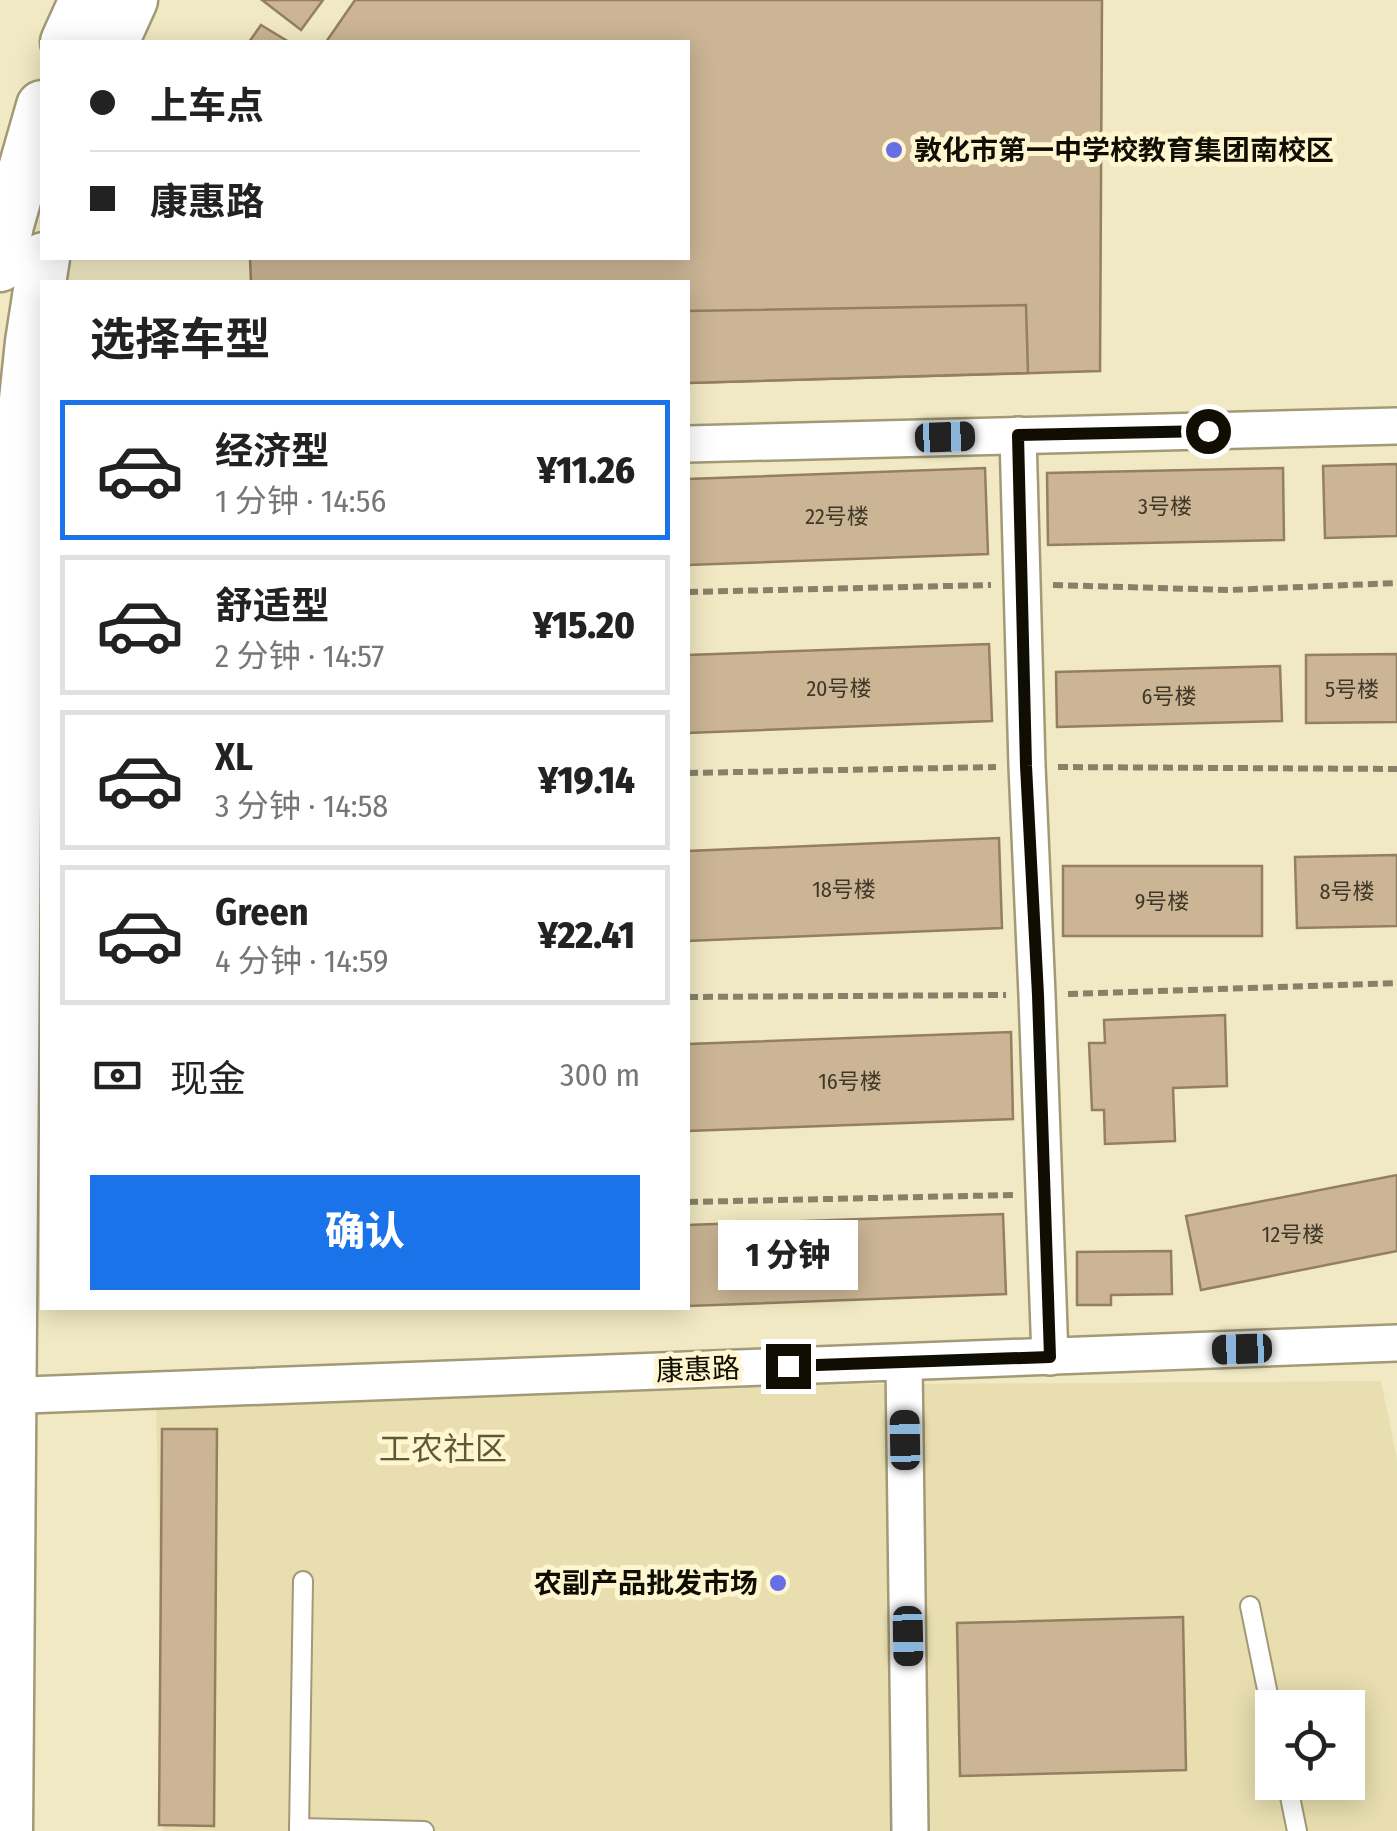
<!DOCTYPE html>
<html lang="zh">
<head>
<meta charset="utf-8">
<style>
	:root { --surface:#fff; --page:#f2f2f2; --text:#222; --muted:#767676; --line:#e0e0e0; --accent:#1a73e8 }
	body { margin:0; font-family:"Fira Sans Condensed","Noto Sans SC",sans-serif; background:var(--page); color:var(--text); height:100vh; display:flex; flex-direction:column; font-size:38px; white-space:nowrap }
	* { box-sizing:border-box; margin:0 }
	p { font-size:32px; color:var(--muted) }
	.icon { flex:none; width:55px; height:55px; fill:none; stroke:currentColor; stroke-width:2; stroke-linecap:round; stroke-linejoin:round }
	.map { position:relative; flex:1; overflow:hidden }
	.drawer { position:absolute; left:40px; top:280px; width:650px; height:1030px; display:flex; flex-direction:column; background:var(--surface); border-radius:0px; box-shadow:0 5px 25px #0003 }
	.drawer>* { flex:none }
	.guide { position:absolute; left:40px; top:40px; width:650px; height:220px; border-radius:0px; box-shadow:0 5px 25px #0003; display:grid; align-content:center; height:220px; padding:0 50px; background:var(--surface) }
	.controls { position:absolute; left:1255px; top:1690px; display:grid; gap:20px }
	.controls a { display:grid; place-items:center; width:110px; height:110px; border-radius:0px; background:var(--surface); box-shadow:0 5px 25px #0003; font-size:50px }
	.end { position:absolute; width:45px; height:45px; margin:-22px; border:12px solid #100d03; background:#fff; box-shadow:0 0 0 5px #fff }
	.from { border-radius:50% }
	.bubble { position:absolute; height:70px; border-radius:0px; background:var(--surface); box-shadow:0 5px 25px #0003; font-size:32px; font-weight:800; line-height:70px; text-align:center }
	.car { position:absolute; width:30px; height:60px; margin:-30px -15px; border-radius:12px; box-shadow:0 0 8px 2px #0007; background:linear-gradient(#222 24%,#8ab4d8 0 40%,#222 0 76%,#8ab4d8 0 86%,#222 0) }
	.guide b { display:flex; align-items:center; gap:35px; height:95px; font-size:38px }
	.guide b+b { border-top:2px solid var(--line) }
	.guide i { width:25px; height:25px; background:var(--text) }
	ul { padding:0; list-style:none }
	li { display:flex; align-items:center; gap:30px; height:140px; margin:0 20px 15px; padding:0 30px; border:5px solid var(--line); border-radius:0px }
	li div { flex:1 }
	li b { display:block; font-size:38px }
	li em { font-style:normal; font-weight:800 }
	li.active { border-color:var(--accent) }
	li>.icon { width:90px; height:90px; stroke-width:1.5 }
	h2 { padding:0 50px; font-size:45px; line-height:120px }
	.pay { display:flex; align-items:center; gap:25px; height:110px; padding:0 50px; font-size:38px }
	.pay p { margin-inline-start:auto }
	.cta { display:flex; gap:20px; margin-top:auto; padding:20px 50px }
	.cta a { flex:1; height:115px; border-radius:0px; background:var(--accent); color:#fff; font-size:40px; font-weight:800; line-height:115px; text-align:center }
	.map>svg:first-child { display:block }
	.built { fill:#e8deb0; fill-rule:evenodd }
	.building { fill:#cbb595; stroke:#947f61; stroke-width:2.5 }
	.lines { fill:none; stroke-linecap:round; stroke-linejoin:round }
	.service-casing { stroke:#a29a77; stroke-width:22 }
	.minor-casing { stroke:#a29a77; stroke-width:40 }
	.secondary-casing { stroke:#a29a77; stroke-width:55 }
	.path { stroke:#878169; stroke-width:6; stroke-dasharray:10 5; stroke-linecap:butt }
	.service { stroke:#fff; stroke-width:18 }
	.minor { stroke:#fff; stroke-width:35 }
	.secondary { stroke:#fff; stroke-width:50 }
	.route { stroke:#100d03; stroke-width:12 }
	.poi-dot { fill:#676ee7; stroke:#fef6d0; stroke-width:4 }
	.labels { text-anchor:middle; stroke-width:10; stroke-linejoin:round; paint-order:stroke }
	.number-label { font-size:22px; fill:#3f3728 }
	.poi-label { font-size:28px; font-weight:bold; fill:#100d03; stroke:#fef6d0; text-anchor:start }
	.street-label { font-size:28px; fill:#100d03; stroke:#fef6d0 }
	.quarter-label { font-size:32px; fill:#5f5837; stroke:#fef6d0 }
</style>
</head>
<body>
<div class="map">
<svg width="1397" height="1831" viewBox="0 0 1397 1831">
	<rect width="100%" height="100%" fill="#f1e9c3"/>
	<!-- built -->
	<path class="built" d="M 1381,1381 L 1397,1459 L 1397,1831 L 163,1831 L 156,1389 ZM 1272,1708 L 1348,1708 L 1348,1782 L 1272,1782 Z"/>
	<!-- building -->
	<g class="building">
		<polygon points="262,0 323,0 301,30"/>
		<polygon points="355,0 1102,0 1100,371 688,383 688,282 251,282 250,258 688,258 688,42 326,42"/>
		<polygon points="261,25 289,42 249,42"/>
		<polygon points="1026,305 1028,373 688,383 688,311"/>
		<polygon points="1397,464 1397,536 1325,538 1323,466"/>
		<polygon points="985,468 988,554 688,565 688,479"/>
		<polygon points="1283,468 1284,540 1048,545 1047,473"/>
		<polygon points="989,644 992,721 688,733 688,655"/>
		<polygon points="1397,654 1397,722 1306,723 1306,655"/>
		<polygon points="1280,666 1282,721 1057,727 1056,672"/>
		<polygon points="999,838 1002,928 688,941 688,851"/>
		<polygon points="1397,855 1397,926 1297,928 1295,857"/>
		<rect x="1063" y="866" width="199" height="70"/>
		<polygon points="1225,1015 1227,1086 1173,1088 1175,1141 1105,1144 1104,1110 1092,1110 1089,1043 1105,1043 1104,1020"/>
		<polygon points="1011,1032 1013,1119 688,1131 688,1044"/>
		<polygon points="1397,1175 1397,1251 1201,1290 1186,1216"/>
		<polygon points="1003,1214 1006,1294 688,1306 688,1225"/>
		<polygon points="1171,1251 1172,1294 1111,1295 1111,1305 1077,1305 1077,1252"/>
		<polygon points="162,1429 217,1429 214,1826 159,1825"/>
		<polygon points="1183,1617 1186,1770 960,1776 957,1623"/>
	</g>
	<g class="lines">
		<defs>
			<g id="service">
				<polyline points="1250,1606 1272,1714"/>
				<polyline points="1287,1782 1297,1831"/>
				<polyline points="299,1828 424,1831"/>
				<polyline points="299,1831 303,1581"/>
			</g>
			<g id="minor">
				<polyline points="1018,435 1027,766 1037,995 1050,1357"/>
				<polyline points="688,444 1397,426"/>
				<polyline points="904,1362 910,1831"/>
				<polyline points="0,1396 1397,1343"/>
			</g>
			<g id="secondary">
				<polyline points="66,42 85,0"/>
				<polyline points="113,42 132,0"/>
				<polyline points="0,266 8,225 42,106"/>
				<polyline points="7,1831 17,547 19,457 31,342 44,258"/>
			</g>
		</defs>
		<!-- service casing -->
		<use href="#service" class="service-casing"/>
		<!-- minor casing -->
		<use href="#minor" class="minor-casing"/>
		<!-- secondary casing -->
		<use href="#secondary" class="secondary-casing"/>
		<!-- path -->
		<g class="path">
			<polyline points="1053,585 1230,590 1397,583"/>
			<polyline points="688,592 991,585"/>
			<polyline points="1058,767 1397,769"/>
			<polyline points="688,773 996,767"/>
			<polyline points="1068,994 1397,983"/>
			<polyline points="688,997 1006,995"/>
			<polyline points="688,1202 1013,1195"/>
		</g>
		<!-- service -->
		<use href="#service" class="service"/>
		<!-- minor -->
		<use href="#minor" class="minor"/>
		<!-- secondary -->
		<use href="#secondary" class="secondary"/>
	</g>
	<g class="lines">
		<!-- route -->
		<polyline class="route" points="788,1366 1050,1357 1038,995 1026,766 1018,435 1208,431"/>
	</g>
	<!-- markers -->
	<g class="poi-dot">
		<circle cx="894" cy="150" r="10"/>
		<circle cx="778" cy="1583" r="10"/>
	</g>
	<g class="labels">
		<!-- number labels -->
		<g class="number-label">
			<text x="1165" y="514">3号楼</text>
			<text x="837" y="524">22号楼</text>
			<text x="839" y="696">20号楼</text>
			<text x="1352" y="697">5号楼</text>
			<text x="1169" y="704">6号楼</text>
			<text x="844" y="897">18号楼</text>
			<text x="1347" y="899">8号楼</text>
			<text x="1162" y="909">9号楼</text>
			<text x="850" y="1089">16号楼</text>
			<text x="1293" y="1242">12号楼</text>
		</g>
		<!-- poi labels -->
		<g class="poi-label">
			<text x="914" y="160">敦化市第一中学校教育集团南校区</text>
			<text x="758" y="1593" text-anchor="end">农副产品批发市场</text>
		</g>
		<!-- street labels -->
		<g class="street-label">
			<text transform="translate(698 1369) rotate(-2)" y="10">康惠路</text>
		</g>
		<!-- quarter labels -->
		<g class="quarter-label">
			<text x="443" y="1460">工农社区</text>
		</g>
	</g>
</svg>
<div class="controls">
<a><svg class="icon" aria-label="locate" viewBox="0 0 24 24"><circle cx="12" cy="12" r="6"/><path d="M12 2v4M12 18v4M2 12h4M18 12h4"/></svg></a>
</div>
<i class="end from" style="left:1208px;top:431px"></i>
<i class="end" style="left:788px;top:1366px"></i>
<div class="bubble" style="left:718px;top:1220px;width:140px">1 分钟</div>
<i class="car" style="left:945px;top:437px;rotate:88deg"></i>
<i class="car" style="left:1242px;top:1349px;rotate:268deg"></i>
<i class="car" style="left:905px;top:1440px;rotate:359deg"></i>
<i class="car" style="left:908px;top:1636px;rotate:179deg"></i>
<div class="guide">
<b><i class="from"></i>上车点</b>
<b><i></i>康惠路</b>
</div>
<section class="drawer">
<h2>选择车型</h2>
<ul>
<li class="active"><svg class="icon" aria-label="car" viewBox="0 0 24 24"><path d="M5 17H2v-5l4-1 3-4h7l3 4 3 1v5h-3M9 17h6M6 11h13"/><circle cx="7" cy="17" r="2"/><circle cx="17" cy="17" r="2"/></svg><div><b>经济型</b><p>1 分钟 · 14:56</p></div><em>¥11.26</em></li>
<li><svg class="icon" aria-label="car" viewBox="0 0 24 24"><path d="M5 17H2v-5l4-1 3-4h7l3 4 3 1v5h-3M9 17h6M6 11h13"/><circle cx="7" cy="17" r="2"/><circle cx="17" cy="17" r="2"/></svg><div><b>舒适型</b><p>2 分钟 · 14:57</p></div><em>¥15.20</em></li>
<li><svg class="icon" aria-label="car" viewBox="0 0 24 24"><path d="M5 17H2v-5l4-1 3-4h7l3 4 3 1v5h-3M9 17h6M6 11h13"/><circle cx="7" cy="17" r="2"/><circle cx="17" cy="17" r="2"/></svg><div><b>XL</b><p>3 分钟 · 14:58</p></div><em>¥19.14</em></li>
<li><svg class="icon" aria-label="car" viewBox="0 0 24 24"><path d="M5 17H2v-5l4-1 3-4h7l3 4 3 1v5h-3M9 17h6M6 11h13"/><circle cx="7" cy="17" r="2"/><circle cx="17" cy="17" r="2"/></svg><div><b>Green</b><p>4 分钟 · 14:59</p></div><em>¥22.41</em></li>
</ul>
<div class="pay"><svg class="icon" aria-label="cash" viewBox="0 0 24 24"><path d="M3 7h18v10H3z"/><circle cx="12" cy="12" r="2"/></svg>现金<p>300 m</p></div>
<div class="cta"><a>确认</a></div>
</section>
</div>
</body>
</html>
